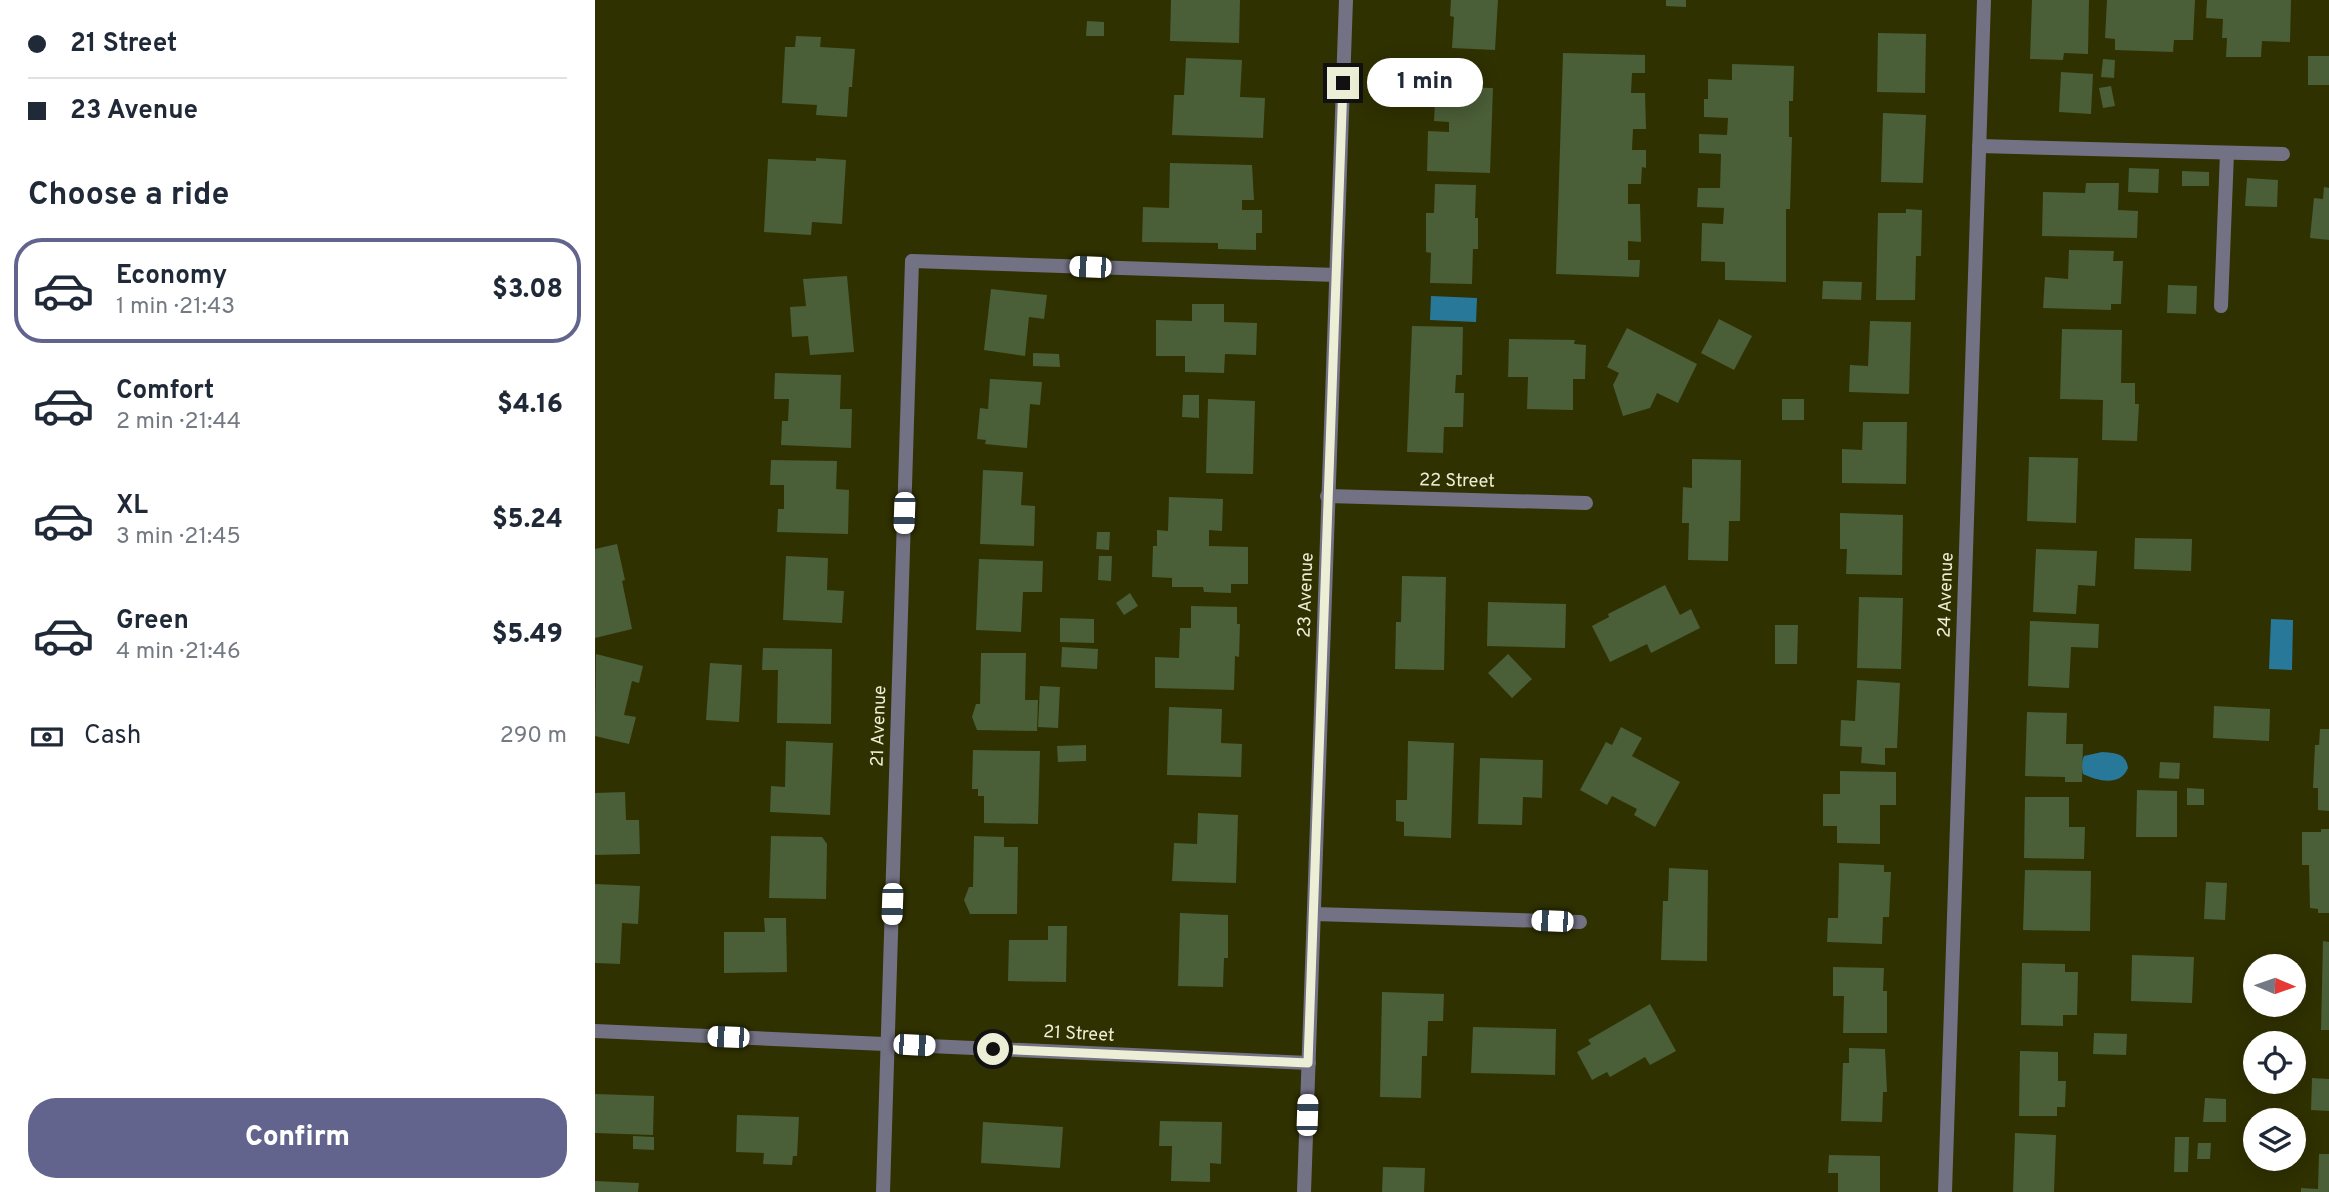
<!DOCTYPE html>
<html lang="en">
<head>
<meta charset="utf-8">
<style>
	:root { --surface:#fff; --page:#f6f6f7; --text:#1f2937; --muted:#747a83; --line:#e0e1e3; --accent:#63648e }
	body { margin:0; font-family:Overpass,sans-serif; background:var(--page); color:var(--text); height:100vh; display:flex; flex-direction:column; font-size:26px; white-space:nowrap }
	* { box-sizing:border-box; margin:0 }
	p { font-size:23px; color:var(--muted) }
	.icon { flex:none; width:38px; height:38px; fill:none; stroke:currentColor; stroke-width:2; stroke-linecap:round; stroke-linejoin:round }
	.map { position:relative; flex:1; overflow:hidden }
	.panel { display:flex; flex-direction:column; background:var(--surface); width:595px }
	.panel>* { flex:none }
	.hud { display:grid; align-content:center; height:154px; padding:0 28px; background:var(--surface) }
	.needle { width:46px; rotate:92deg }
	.fabs { position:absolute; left:1648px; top:954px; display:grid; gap:14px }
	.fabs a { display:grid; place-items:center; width:63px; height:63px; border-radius:50%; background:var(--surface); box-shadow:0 4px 18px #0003; font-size:35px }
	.end { position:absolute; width:32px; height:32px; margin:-16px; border:9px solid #eceed6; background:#111; box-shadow:0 0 0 4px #111 }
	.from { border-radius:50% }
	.bubble { position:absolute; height:49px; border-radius:24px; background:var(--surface); box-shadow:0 4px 18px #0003; font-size:23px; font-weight:800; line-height:49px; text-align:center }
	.car { position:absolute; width:21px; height:42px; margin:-21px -10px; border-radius:9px; box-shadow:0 0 5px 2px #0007; background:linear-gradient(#fff 24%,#345 0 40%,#fff 0 76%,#345 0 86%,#fff 0) }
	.hud b { display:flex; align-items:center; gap:24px; height:66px; font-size:26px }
	.hud b+b { border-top:2px solid var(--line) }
	.hud i { width:18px; height:18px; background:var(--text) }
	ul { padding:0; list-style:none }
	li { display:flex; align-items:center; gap:21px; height:105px; margin:0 14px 10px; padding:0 14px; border:4px solid transparent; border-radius:28px }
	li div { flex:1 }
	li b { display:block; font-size:26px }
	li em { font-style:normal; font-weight:800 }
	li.selected { border-color:var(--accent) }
	li>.icon { width:63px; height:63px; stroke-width:1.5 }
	h2 { padding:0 28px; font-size:32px; line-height:84px }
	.pay { display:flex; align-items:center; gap:18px; height:77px; padding:0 28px; font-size:26px }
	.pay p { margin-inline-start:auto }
	.button { display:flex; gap:14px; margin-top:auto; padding:14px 28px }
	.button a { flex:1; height:80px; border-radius:28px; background:var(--accent); color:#fff; font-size:28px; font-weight:800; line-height:80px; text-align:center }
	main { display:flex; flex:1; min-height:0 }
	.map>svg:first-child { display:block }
	.water { fill:#28789a }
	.building { fill:#4a5e37 }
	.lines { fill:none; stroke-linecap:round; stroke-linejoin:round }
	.lane { stroke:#737184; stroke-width:14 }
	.street { stroke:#737184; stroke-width:14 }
	.route { stroke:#eceed6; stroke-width:9 }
	.labels { text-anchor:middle; stroke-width:5; stroke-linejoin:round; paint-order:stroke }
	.street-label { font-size:18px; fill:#eceed6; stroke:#303101 }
</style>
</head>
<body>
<main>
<section class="panel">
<div class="hud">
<b><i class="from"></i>21 Street</b>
<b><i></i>23 Avenue</b>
</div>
<h2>Choose a ride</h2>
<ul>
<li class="selected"><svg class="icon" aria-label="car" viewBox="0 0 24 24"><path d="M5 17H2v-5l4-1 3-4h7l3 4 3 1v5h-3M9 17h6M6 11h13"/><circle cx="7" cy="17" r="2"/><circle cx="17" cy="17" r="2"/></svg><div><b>Economy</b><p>1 min · 21:43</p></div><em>$3.08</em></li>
<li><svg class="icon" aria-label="car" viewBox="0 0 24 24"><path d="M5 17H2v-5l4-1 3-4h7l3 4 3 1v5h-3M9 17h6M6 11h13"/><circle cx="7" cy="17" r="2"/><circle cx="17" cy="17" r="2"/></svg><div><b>Comfort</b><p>2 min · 21:44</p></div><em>$4.16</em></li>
<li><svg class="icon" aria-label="car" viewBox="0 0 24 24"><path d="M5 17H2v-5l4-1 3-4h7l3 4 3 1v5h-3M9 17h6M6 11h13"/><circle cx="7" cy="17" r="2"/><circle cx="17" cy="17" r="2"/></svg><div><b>XL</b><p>3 min · 21:45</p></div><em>$5.24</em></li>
<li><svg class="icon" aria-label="car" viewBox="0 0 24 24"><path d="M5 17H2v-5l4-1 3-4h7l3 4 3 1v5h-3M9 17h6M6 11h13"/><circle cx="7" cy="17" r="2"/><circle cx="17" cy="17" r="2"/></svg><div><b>Green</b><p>4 min · 21:46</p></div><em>$5.49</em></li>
</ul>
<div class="pay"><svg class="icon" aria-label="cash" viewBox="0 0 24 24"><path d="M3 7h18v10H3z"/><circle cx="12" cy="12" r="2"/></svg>Cash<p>290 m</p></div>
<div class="button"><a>Confirm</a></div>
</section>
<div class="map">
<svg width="1734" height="1192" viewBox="0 0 1734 1192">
	<rect width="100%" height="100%" fill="#303101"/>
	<!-- water -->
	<g class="water">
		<polygon points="836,296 882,298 881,322 835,320"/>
		<polygon points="1676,619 1698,620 1697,670 1674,669"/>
		<path d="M 1507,752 C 1520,753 1531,753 1533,768 C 1525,787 1503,781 1488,774 L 1486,765 L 1489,756 Z"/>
	</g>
	<!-- building -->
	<g class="building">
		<polygon points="576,0 645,0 644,43 575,41"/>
		<polygon points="856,0 903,0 900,50 857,48 859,17 855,16"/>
		<polygon points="1071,0 1091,0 1091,7 1071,6"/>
		<polygon points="1437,0 1494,0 1493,54 1469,53 1468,60 1435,59"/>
		<polygon points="1512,0 1600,0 1598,40 1579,40 1578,52 1520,50 1520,39 1510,38"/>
		<polygon points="1612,0 1696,0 1695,42 1667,41 1666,57 1631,57 1632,38 1627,38 1628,19 1611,18"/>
		<polygon points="492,21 509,22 509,36 491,36"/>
		<polygon points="1283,33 1331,34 1330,93 1282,92"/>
		<polygon points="201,36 226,37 225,47 260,49 257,87 254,87 252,117 221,115 222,105 187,103 190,47 200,47"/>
		<polygon points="968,53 1050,55 1050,73 1037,73 1036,93 1050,93 1051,129 1038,129 1037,150 1051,150 1051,168 1047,167 1046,184 1033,184 1033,204 1045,204 1046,242 1033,241 1033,260 1045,260 1044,277 961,274"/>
		<rect x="1713" y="56" width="21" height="29"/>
		<polygon points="591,58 647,60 645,97 670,98 668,138 577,135 579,95 589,95"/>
		<polygon points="1508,59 1520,60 1519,78 1506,77"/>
		<polygon points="1137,64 1199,66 1198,101 1194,101 1194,137 1197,137 1195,209 1191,209 1191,282 1130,280 1130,262 1106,261 1107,223 1128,224 1129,208 1102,207 1103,188 1125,188 1126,154 1104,153 1104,134 1132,135 1133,118 1109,117 1109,99 1113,99 1113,79 1137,80"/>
		<polygon points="1466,72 1498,74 1496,114 1464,112"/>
		<polygon points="848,84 856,85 856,87 898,88 895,173 832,171 833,131 854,132 854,122 839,121 840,101 847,101"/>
		<polygon points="1516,86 1520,106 1508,108 1504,88"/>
		<polygon points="1288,113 1331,115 1328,183 1286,182"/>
		<polygon points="221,158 251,160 247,224 217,222 216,235 169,232 173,159 221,161"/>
		<polygon points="575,163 657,165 659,200 647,200 647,210 667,210 667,233 661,233 661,250 623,249 623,243 547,242 548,207 574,208"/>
		<polygon points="1534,168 1564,169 1563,193 1533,192"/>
		<polygon points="1587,171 1614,172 1614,186 1587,186"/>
		<polygon points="1652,178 1683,180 1682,207 1650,206"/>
		<polygon points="1491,183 1524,183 1523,210 1543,211 1542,238 1447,236 1448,192 1490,193"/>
		<polygon points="840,184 881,185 880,218 883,218 883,249 878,249 877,284 835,283 836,253 831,252 831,213 839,213"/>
		<polygon points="1729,187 1734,188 1734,240 1715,238 1719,198 1728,199"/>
		<polygon points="1311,209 1327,210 1326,256 1321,256 1320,300 1281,300 1283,213 1311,213"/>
		<polygon points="1474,250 1519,251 1518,261 1528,261 1526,304 1516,304 1516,310 1448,308 1450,277 1473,279"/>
		<polygon points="252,276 259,352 215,355 213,336 197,337 195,307 211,306 208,279"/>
		<polygon points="1228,281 1267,282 1266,300 1227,299"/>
		<polygon points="1573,285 1602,286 1601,314 1572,313"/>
		<polygon points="396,289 452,295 449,319 434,317 430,356 389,350"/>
		<polygon points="597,304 629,304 629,322 662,323 661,355 630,354 629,373 590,372 590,356 561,356 561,320 597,321"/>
		<polygon points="1124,319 1157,336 1139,370 1106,353"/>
		<polygon points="1275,321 1316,322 1314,394 1254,392 1255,365 1273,366"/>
		<polygon points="817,326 868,327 867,375 861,375 860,393 869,393 868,427 849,427 848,453 812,452"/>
		<polygon points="1032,328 1102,364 1083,403 1062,393 1055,408 1028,416 1018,385 1024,373 1012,367"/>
		<polygon points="1467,329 1527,330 1526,383 1540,383 1540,404 1544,404 1542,441 1507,440 1508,400 1465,399"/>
		<polygon points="914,339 980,340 979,344 991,345 990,379 978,379 978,410 932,409 933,377 913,377"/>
		<polygon points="438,353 464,354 465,367 438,366"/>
		<polygon points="180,373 246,375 245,409 257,409 256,448 186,445 187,421 193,421 194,399 179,399"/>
		<polygon points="395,379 447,382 445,405 435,404 432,448 390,444 391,440 382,439 385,408 393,409"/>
		<polygon points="588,395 604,395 604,418 587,417"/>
		<polygon points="613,399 660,401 658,474 611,473"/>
		<rect x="1187" y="399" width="22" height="21"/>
		<polygon points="1268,422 1312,422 1311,484 1247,483 1247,449 1267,450"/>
		<polygon points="1434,457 1483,458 1481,523 1432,521"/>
		<polygon points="1097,459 1146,460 1145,521 1134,521 1133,561 1093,560 1094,523 1087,523 1088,487 1097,488"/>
		<polygon points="176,460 242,461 241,489 254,490 253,534 182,532 183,509 189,509 189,485 175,485"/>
		<polygon points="388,470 428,472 426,505 440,506 439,546 385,544"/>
		<polygon points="574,497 628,499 627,531 614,530 614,546 653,547 653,584 636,584 636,593 609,592 608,587 577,587 577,578 557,577 558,546 562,546 562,530 573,531"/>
		<polygon points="1245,513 1308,515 1307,575 1251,574 1252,549 1245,549"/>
		<polygon points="502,532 515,532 514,550 501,549"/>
		<polygon points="1540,538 1597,539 1596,571 1539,569"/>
		<polygon points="22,544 30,580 27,581 37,629 0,638 0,549"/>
		<polygon points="1441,549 1502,551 1500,586 1483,585 1481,614 1438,612"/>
		<polygon points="191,556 233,558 232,590 249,591 247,623 188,620"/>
		<polygon points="504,556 517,556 516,581 503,580"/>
		<polygon points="384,559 448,561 447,592 428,592 426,632 381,630"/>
		<polygon points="807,576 851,577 849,670 800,669 801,622 806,622"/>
		<polygon points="1070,585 1085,615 1096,609 1105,628 1056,653 1052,644 1015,662 997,626 1014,617 1013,614"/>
		<polygon points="535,593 543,606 529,615 521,603"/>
		<polygon points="1264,597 1308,598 1306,669 1262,668"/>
		<polygon points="893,602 971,604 970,648 892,646"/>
		<polygon points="596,606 642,607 642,624 645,624 644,657 640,656 639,690 560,688 560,657 584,658 585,628 596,628"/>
		<polygon points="465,618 499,619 499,643 465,642"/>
		<polygon points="1435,621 1504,624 1503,648 1476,647 1474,688 1433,686"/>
		<polygon points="1180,625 1203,625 1202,664 1180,664"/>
		<polygon points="467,647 503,649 502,669 466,667"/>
		<polygon points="168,648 237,649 236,724 182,723 183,670 167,670"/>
		<polygon points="386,653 431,653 430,700 443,700 442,731 382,730 377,717 381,704 385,704"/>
		<polygon points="1,654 48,666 44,683 37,681 29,715 41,717 34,744 0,736"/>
		<polygon points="913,654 937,679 917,698 893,673"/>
		<polygon points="115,663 147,665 144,722 111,720"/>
		<polygon points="1262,680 1305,683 1302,748 1290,748 1290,765 1266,763 1267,747 1245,746 1246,720 1260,721"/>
		<polygon points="445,686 465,687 463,728 443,727"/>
		<polygon points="1619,706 1675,709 1674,741 1618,738"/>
		<polygon points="574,707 627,709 626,743 647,744 646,777 572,775"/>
		<polygon points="1432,712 1472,713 1471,744 1488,744 1487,782 1470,782 1470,777 1430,776"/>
		<polygon points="1026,727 1047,738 1037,756 1085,782 1060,827 1039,815 1042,809 1017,796 1012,805 985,790 1011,742 1017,745"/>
		<polygon points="1725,729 1734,729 1734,811 1723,810 1723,788 1718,788 1720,745 1724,745"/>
		<polygon points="191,741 238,743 235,815 175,812 176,786 190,787"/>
		<polygon points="813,741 859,743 856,838 809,836 809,822 801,821 801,800 812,800"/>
		<polygon points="491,745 491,761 463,762 462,746"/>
		<polygon points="378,750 445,751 443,824 389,823 389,796 383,796 383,789 377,789"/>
		<polygon points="885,758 948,760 947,798 928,797 927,825 883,824"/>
		<polygon points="1565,762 1585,763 1584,779 1564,778"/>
		<polygon points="1245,771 1301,772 1301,805 1285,805 1285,844 1242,843 1242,826 1228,826 1228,794 1245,794"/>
		<polygon points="1592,788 1609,789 1609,805 1592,805"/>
		<polygon points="1542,790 1582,791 1582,837 1541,837"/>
		<polygon points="30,792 31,820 44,820 45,854 0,855 0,793"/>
		<polygon points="1430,797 1474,797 1474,827 1490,827 1489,859 1429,858"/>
		<polygon points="603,813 643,815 641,883 577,881 579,843 602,844"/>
		<polygon points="1726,829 1734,829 1734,913 1723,913 1723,909 1715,908 1714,865 1707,865 1707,832 1726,832"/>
		<polygon points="176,836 227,837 232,844 231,899 174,898"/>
		<polygon points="379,836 409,837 409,847 423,847 422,914 375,914 369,900 374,887 378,887"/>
		<polygon points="1244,863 1289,865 1289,872 1296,872 1294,917 1288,917 1287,944 1232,942 1233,918 1243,918"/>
		<polygon points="1074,868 1113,870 1112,961 1066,960 1068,901 1073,901"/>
		<polygon points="1430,870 1496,871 1495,931 1428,930"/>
		<polygon points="1611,882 1632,883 1630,920 1609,919"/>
		<polygon points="0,884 45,886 43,924 27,923 25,964 0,963"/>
		<polygon points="585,913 633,915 633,958 629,958 628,987 583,986"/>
		<polygon points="169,918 191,918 192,972 129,973 129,932 170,932"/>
		<polygon points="453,926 472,926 471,982 413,981 414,940 453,940"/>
		<polygon points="1728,941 1734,942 1734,1030 1726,1030"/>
		<polygon points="1537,955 1599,957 1597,1003 1536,1001"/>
		<polygon points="1427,963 1470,964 1470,972 1483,972 1482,1015 1468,1015 1468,1026 1426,1025"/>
		<polygon points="1238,967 1289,968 1288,991 1292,991 1292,1033 1248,1033 1249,996 1238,996"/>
		<polygon points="787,992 849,994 848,1021 833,1021 832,1056 827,1056 826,1098 785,1097"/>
		<polygon points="1055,1004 1081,1051 1055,1065 1050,1057 1015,1077 1012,1072 997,1080 982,1052 996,1044 993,1040"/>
		<polygon points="878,1027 961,1029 960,1075 876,1073"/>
		<polygon points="1499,1033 1532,1034 1531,1055 1498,1054"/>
		<polygon points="1254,1048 1290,1049 1292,1092 1288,1092 1287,1122 1246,1121 1248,1063 1254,1063"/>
		<polygon points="1425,1051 1463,1052 1463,1081 1471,1081 1470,1107 1462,1107 1462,1116 1424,1116"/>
		<polygon points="1717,1078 1734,1079 1734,1111 1716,1110"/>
		<polygon points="0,1094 59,1096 58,1135 0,1133"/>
		<polygon points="1610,1098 1631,1099 1631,1122 1608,1122"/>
		<polygon points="142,1115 204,1117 202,1156 198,1156 197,1165 168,1164 169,1153 141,1152"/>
		<polygon points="565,1121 627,1122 626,1164 615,1163 615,1182 576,1181 577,1146 564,1146"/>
		<polygon points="388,1122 468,1127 465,1168 386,1163"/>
		<polygon points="1420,1133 1461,1135 1459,1192 1418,1192"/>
		<polygon points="38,1136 59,1137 59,1150 38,1149"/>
		<polygon points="1580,1137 1594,1137 1593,1172 1579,1172"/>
		<polygon points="1603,1143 1616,1143 1615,1159 1602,1159"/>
		<polygon points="1724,1154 1734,1154 1734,1192 1706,1192 1706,1188 1723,1189"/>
		<polygon points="1234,1155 1285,1156 1285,1192 1243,1192 1243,1173 1233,1173"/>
		<polygon points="788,1167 830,1168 829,1192 787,1192"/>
		<polygon points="0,1181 44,1183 43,1192 0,1192"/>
	</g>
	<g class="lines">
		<!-- lane -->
		<g class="lane">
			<polyline points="1384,146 1688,154"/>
			<polyline points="317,261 741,275"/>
			<polyline points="1626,306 1632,153"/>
		</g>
		<!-- street -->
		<g class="street">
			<polyline points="732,496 991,503"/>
			<polyline points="719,914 985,922"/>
			<polyline points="0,1031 714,1063"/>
			<polyline points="288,1192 317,261"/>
			<polyline points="709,1192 751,0"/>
			<polyline points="1350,1192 1389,0"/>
		</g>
	</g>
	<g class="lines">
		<!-- route -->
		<polyline class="route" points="398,1049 713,1063 748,83"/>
	</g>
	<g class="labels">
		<!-- street labels -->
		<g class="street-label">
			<text transform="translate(862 480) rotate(1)" y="6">22 Street</text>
			<text transform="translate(710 595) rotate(-88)" y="6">23 Avenue</text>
			<text transform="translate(1350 595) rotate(-88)" y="6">24 Avenue</text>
			<text transform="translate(283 726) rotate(-88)" y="6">21 Avenue</text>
			<text transform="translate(484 1033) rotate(3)" y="6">21 Street</text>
		</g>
	</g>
</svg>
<div class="fabs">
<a><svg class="needle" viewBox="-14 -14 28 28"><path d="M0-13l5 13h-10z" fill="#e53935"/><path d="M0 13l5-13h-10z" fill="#747a83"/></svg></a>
<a><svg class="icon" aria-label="locate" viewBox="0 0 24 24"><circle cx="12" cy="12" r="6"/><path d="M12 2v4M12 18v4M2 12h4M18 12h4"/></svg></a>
<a><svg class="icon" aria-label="layers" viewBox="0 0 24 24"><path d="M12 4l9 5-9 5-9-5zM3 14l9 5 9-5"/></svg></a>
</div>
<i class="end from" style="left:398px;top:1049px"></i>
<i class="end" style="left:748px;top:83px"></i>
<div class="bubble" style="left:772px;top:58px;width:116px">1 min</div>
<i class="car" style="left:495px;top:267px;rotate:272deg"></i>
<i class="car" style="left:309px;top:513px;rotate:182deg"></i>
<i class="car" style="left:297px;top:904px;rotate:182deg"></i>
<i class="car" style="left:957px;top:921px;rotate:272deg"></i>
<i class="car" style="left:133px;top:1037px;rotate:272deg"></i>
<i class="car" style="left:319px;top:1045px;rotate:93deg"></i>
<i class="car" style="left:712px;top:1115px;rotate:2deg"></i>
</div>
</main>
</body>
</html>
